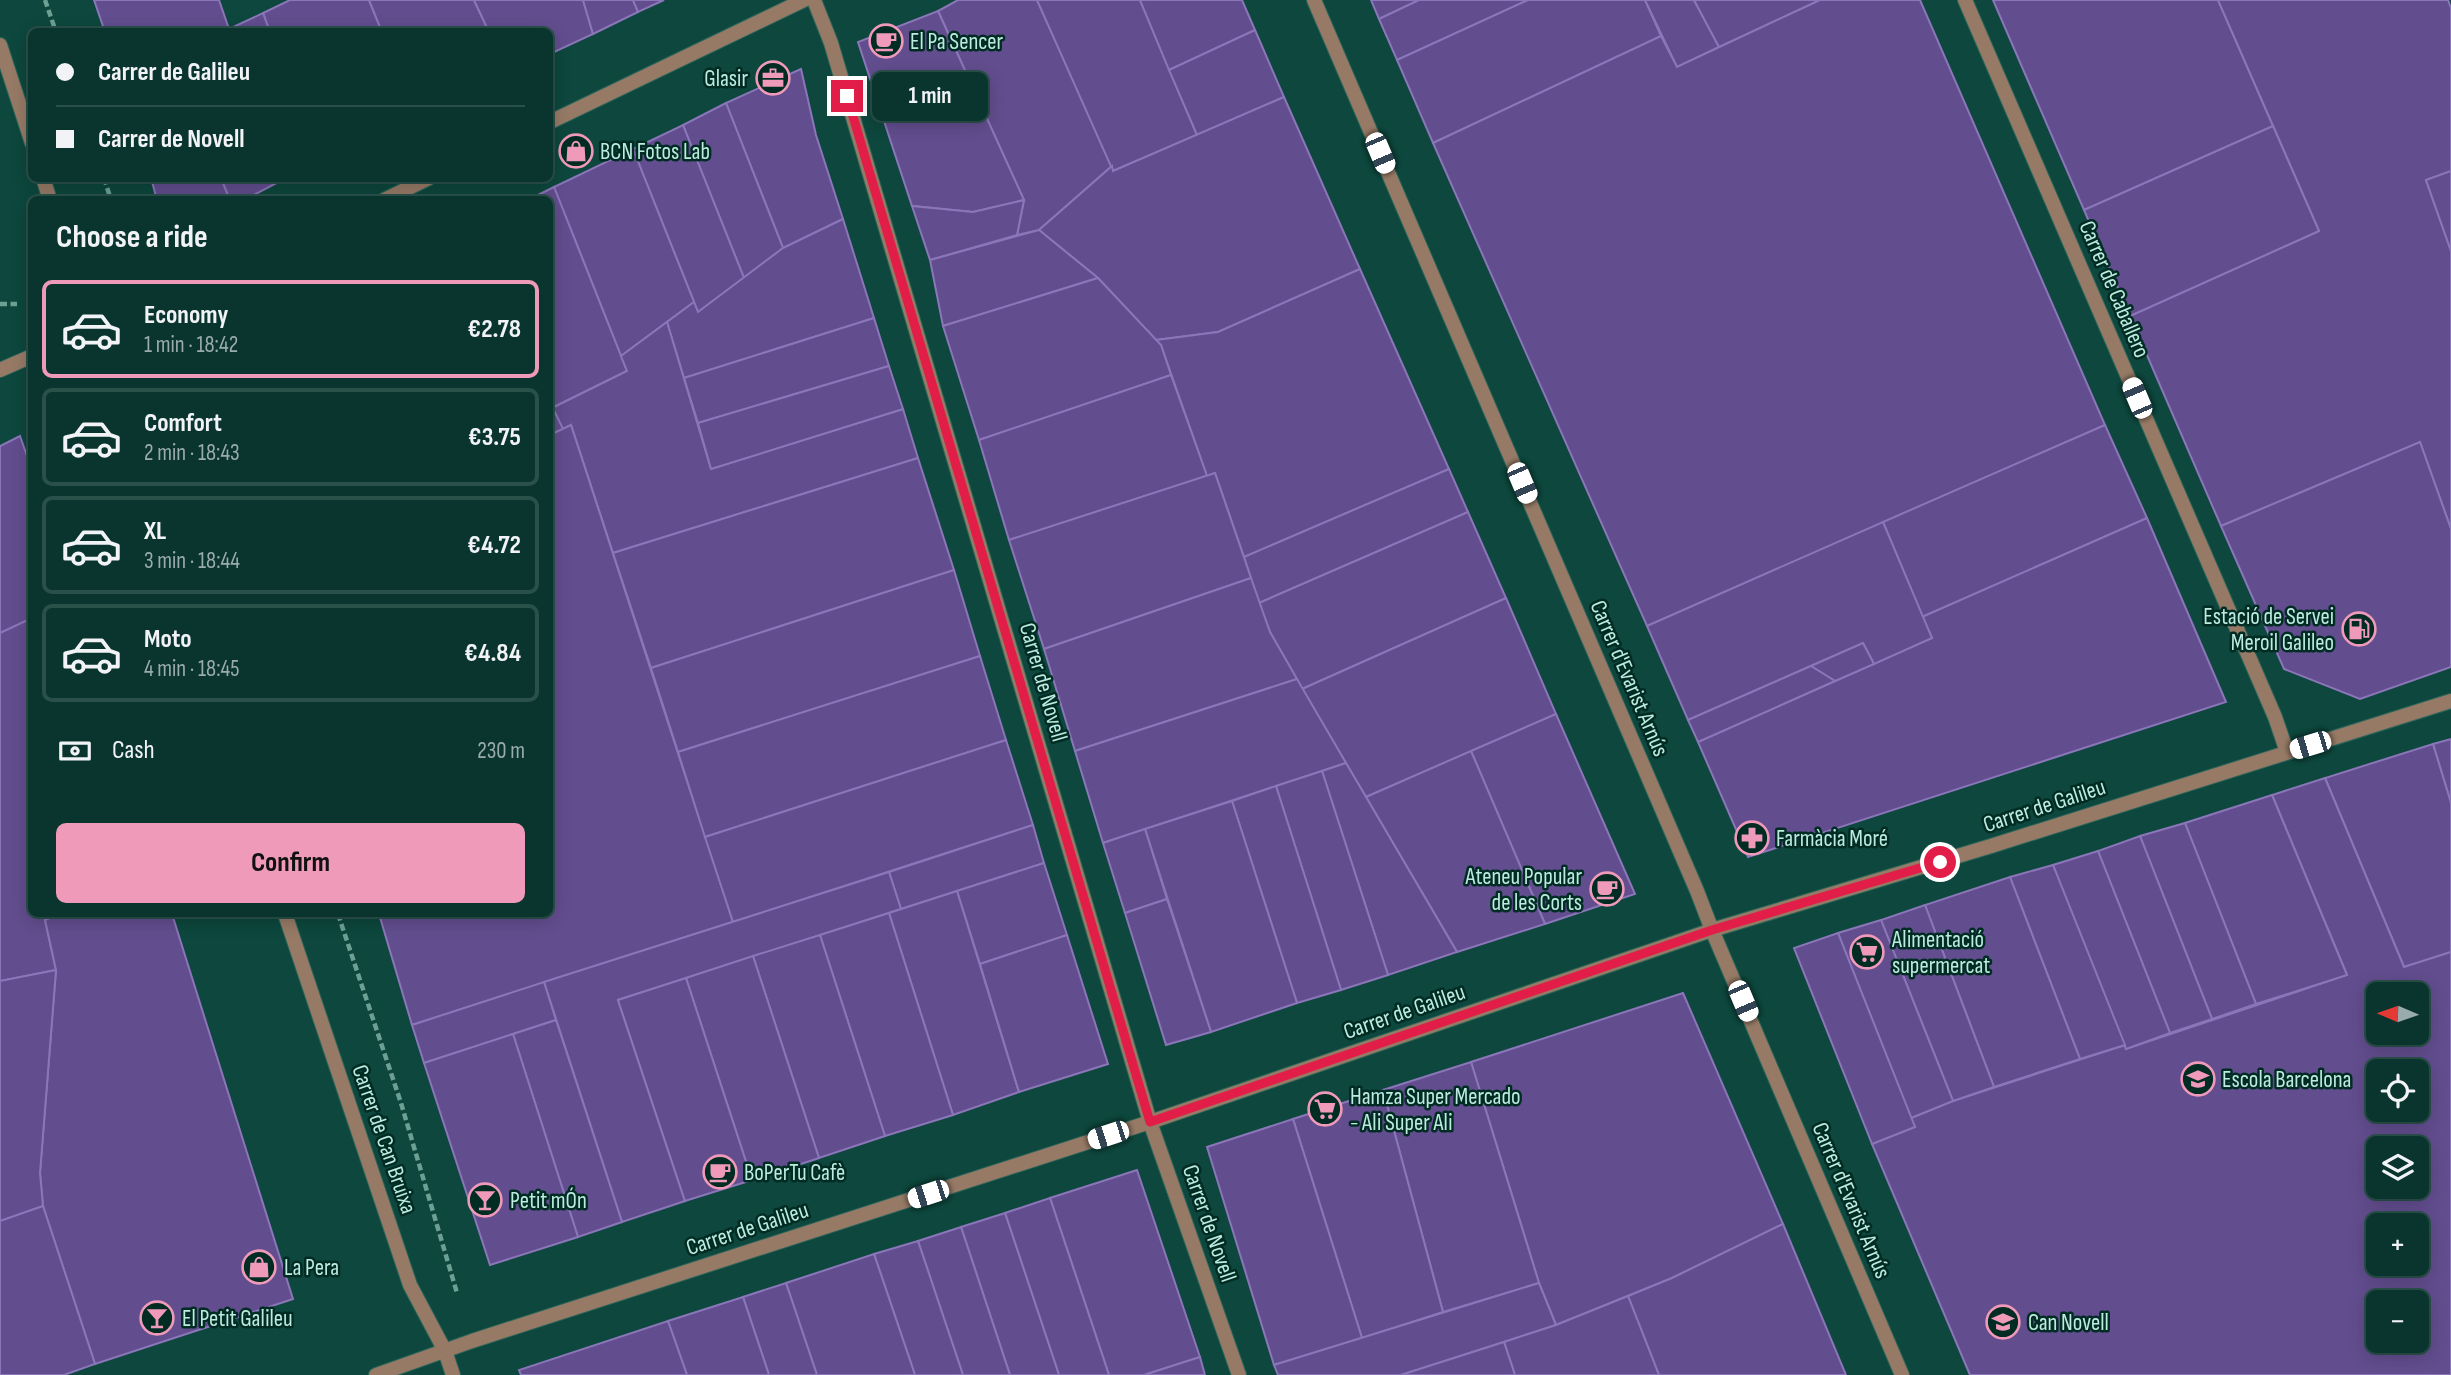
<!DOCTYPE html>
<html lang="en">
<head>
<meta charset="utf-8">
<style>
	:root { --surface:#0a352e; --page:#133d36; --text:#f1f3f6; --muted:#99abaa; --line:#2a504a; --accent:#ef9ab8 }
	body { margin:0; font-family:"Sofia Sans Condensed",sans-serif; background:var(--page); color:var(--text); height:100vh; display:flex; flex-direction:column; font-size:26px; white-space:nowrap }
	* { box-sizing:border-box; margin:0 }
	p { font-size:23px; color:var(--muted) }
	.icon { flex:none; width:38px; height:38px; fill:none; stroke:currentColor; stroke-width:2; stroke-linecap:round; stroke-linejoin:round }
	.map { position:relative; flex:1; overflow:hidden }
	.side { position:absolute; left:28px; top:196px; width:525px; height:721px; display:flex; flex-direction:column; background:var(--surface); border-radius:10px; box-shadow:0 4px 18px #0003,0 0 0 2px var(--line) }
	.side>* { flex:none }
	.top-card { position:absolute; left:28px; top:28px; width:525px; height:154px; border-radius:10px; box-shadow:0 4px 18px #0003,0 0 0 2px var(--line); display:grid; align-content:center; height:154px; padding:0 28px; background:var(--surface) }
	.needle { width:46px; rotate:272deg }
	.tools { position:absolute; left:2366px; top:982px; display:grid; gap:14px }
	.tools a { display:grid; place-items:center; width:63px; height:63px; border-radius:10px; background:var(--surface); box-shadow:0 4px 18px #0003,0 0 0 2px var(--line); font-size:35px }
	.end { position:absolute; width:32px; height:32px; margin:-16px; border:9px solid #e11d48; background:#fff; box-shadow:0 0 0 4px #fff }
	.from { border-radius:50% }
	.bubble { position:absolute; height:49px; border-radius:10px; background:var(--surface); box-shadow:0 4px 18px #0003,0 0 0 2px var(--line); font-size:23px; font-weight:700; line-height:49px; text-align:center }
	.car { position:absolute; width:21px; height:42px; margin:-21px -10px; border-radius:9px; box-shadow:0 0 5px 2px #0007; background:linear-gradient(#fff 24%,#345 0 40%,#fff 0 76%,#345 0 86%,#fff 0) }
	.top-card b { display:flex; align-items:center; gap:24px; height:66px; font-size:26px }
	.top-card b+b { border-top:2px solid var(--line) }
	.top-card i { width:18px; height:18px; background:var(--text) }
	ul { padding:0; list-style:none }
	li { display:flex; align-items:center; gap:21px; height:98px; margin:0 14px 10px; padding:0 14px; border:4px solid var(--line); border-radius:10px }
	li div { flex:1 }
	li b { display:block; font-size:26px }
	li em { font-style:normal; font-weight:700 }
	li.current { border-color:var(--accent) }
	li>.icon { width:63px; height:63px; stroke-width:1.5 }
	h2 { padding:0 28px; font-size:32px; line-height:84px }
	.pay { display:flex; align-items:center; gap:18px; height:77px; padding:0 28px; font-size:26px }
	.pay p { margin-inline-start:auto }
	.button { display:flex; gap:14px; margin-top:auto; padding:14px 28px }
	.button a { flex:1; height:80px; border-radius:10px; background:var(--accent); color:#111; font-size:28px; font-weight:700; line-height:80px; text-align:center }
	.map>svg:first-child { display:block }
	.building { fill:#624d8e; stroke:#8a76b9; stroke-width:2; fill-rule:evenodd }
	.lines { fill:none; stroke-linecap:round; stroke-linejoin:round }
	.minor-casing { stroke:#2d655a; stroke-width:16 }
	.path { stroke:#6da095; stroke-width:4.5; stroke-dasharray:7 3.5; stroke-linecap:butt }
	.minor { stroke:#967a66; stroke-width:14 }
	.route { stroke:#e11d48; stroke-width:9 }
	.labels { text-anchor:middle; stroke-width:5; stroke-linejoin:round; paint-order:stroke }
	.poi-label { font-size:23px; fill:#bdebdf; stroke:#002c24; text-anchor:start }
	.street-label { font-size:23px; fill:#bdebdf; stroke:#002c24 }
</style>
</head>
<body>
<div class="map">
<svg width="2451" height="1375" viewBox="0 0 2451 1375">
	<rect width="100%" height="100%" fill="#0d473d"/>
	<!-- building -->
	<g class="building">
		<polygon points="94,0 219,0 229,29 223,32 105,32"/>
		<polygon points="290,0 369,0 382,32 270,32 263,13"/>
		<polygon points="369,0 474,0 489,32 382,32"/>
		<polygon points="474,0 583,0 593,34 550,54 550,32 489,32"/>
		<polygon points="583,0 633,0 638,12 593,34"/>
		<polygon points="633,0 664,0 638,12"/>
		<polygon points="958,0 1037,0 1112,166 1039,230 1017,235 1024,200 938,11"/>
		<polygon points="1037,0 1140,0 1197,135 1113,171"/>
		<polygon points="1140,0 1242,0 1255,30 1169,70"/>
		<polygon points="1371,0 1419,0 1379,19"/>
		<polygon points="1419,0 1528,0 1397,60 1379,19"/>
		<polygon points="1528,0 1645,0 1661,36 1433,143 1397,60"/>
		<polygon points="1645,0 1694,0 1719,47 1677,67"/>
		<polygon points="1694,0 1820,0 1719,47"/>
		<polygon points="1820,0 1920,0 2105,425 1647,626 1433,143 1661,36 1677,67"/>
		<polygon points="1993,0 2218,0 2273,126 2084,210"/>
		<polygon points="2218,0 2448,0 2451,8 2451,171 2426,180 2451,251 2451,529 2420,442 2221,526 2130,316 2319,231"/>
		<polygon points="938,11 1024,200 973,212 912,206 858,42"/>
		<polygon points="263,13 270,32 223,32 229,29"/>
		<polygon points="1255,30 1284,97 1197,135 1169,70"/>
		<polygon points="801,69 816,135 843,219 783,248 726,103"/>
		<polygon points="1284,97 1360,269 1218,332 1156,340 1098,278 1039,230 1112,166 1113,171"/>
		<polygon points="726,103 783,248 744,278 683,125"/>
		<polygon points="683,125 744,278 698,312 633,149"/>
		<polygon points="2273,126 2319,231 2130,316 2084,210"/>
		<polygon points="633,149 694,302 621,356 554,187"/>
		<polygon points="2451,171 2451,251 2426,180"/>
		<polygon points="151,178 221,178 230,200 157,200"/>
		<polygon points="221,178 286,178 244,200 230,200"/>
		<polygon points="554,187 627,371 552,408 550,402 550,200 528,200"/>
		<polygon points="1024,200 1017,235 930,260 912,206 973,212"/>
		<polygon points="843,219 874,318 684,378 667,322 694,302 698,312 783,248"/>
		<polygon points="1039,230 1098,278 943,326 930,260"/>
		<polygon points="1360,269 1449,469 1244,557 1215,473 1207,476 1161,345 1156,340 1218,332"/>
		<polygon points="1098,278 1161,345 1171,375 979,440 943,326"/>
		<polygon points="874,318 889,366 698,423 684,378"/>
		<polygon points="667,322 711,469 903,409 918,458 613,553 571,425 563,429 552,408 627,371 621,356"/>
		<polygon points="889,366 903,409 711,469 698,423"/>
		<polygon points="1171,375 1207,476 1009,540 979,440"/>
		<polygon points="550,402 563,429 550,435"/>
		<polygon points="571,425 733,922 412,1025 379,914 550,914 550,435"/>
		<polygon points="2105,425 2147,518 1922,617 1883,522"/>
		<polygon points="20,436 32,470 32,618 0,633 0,446"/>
		<polygon points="2420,442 2451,529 2451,667 2360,699 2284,669 2221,526"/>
		<polygon points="918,458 954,570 651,668 613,553"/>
		<polygon points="1449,469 1468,512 1259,603 1244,557"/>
		<polygon points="1215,473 1251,578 1044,649 1009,540"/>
		<polygon points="1468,512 1506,598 1302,689 1270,632 1259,603"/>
		<polygon points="2147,518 2226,702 1748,857 1698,742 1932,638 1922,617"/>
		<polygon points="1883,522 1932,638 1874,664 1863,643 1688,720 1647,626"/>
		<polygon points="954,570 980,656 678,752 651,668"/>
		<polygon points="1251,578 1270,632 1297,679 1075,751 1044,649"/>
		<polygon points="1506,598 1556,714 1366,797 1302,689"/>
		<polygon points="32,618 32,914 59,914 45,920 56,970 0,981 0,633"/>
		<polygon points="1863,643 1874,664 1835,681 1811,666"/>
		<polygon points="980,656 1006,740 705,837 678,752"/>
		<polygon points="1811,666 1835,681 1698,742 1688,720"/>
		<polygon points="1297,679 1346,763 1103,843 1075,751"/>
		<polygon points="1556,714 1635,894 1545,924 1471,751"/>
		<polygon points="2451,739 2451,803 2433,744"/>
		<polygon points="1006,740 1033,825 733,922 705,837"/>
		<polygon points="2433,744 2451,803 2451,952 2404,967 2325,778"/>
		<polygon points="1471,751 1545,924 1457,952 1366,797"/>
		<polygon points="1346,763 1366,797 1457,952 1388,975 1322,771"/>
		<polygon points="1322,771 1388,975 1341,990 1276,786"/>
		<path d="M 2325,778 L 2404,967 L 2451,952 L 2451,1375 L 1970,1375 L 1872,1144 L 1915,1127 L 1911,1118 L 1953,1101 L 2125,1045 L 2126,1049 L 2347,975 L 2272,795 ZM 2378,994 L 2417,994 L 2417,1032 L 2378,1032 ZM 2378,1071 L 2417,1071 L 2417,1110 L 2378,1110 ZM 2378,1148 L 2417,1148 L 2417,1186 L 2378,1186 ZM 2378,1225 L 2417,1225 L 2417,1264 L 2378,1264 ZM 2378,1302 L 2417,1302 L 2417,1340 L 2378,1340 Z"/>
		<polygon points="1276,786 1341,990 1297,1003 1232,801"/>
		<polygon points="2272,795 2347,975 2256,1004 2185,823"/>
		<polygon points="1232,801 1297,1003 1211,1032 1145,829"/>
		<polygon points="2185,823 2256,1004 2212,1019 2140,836"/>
		<polygon points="1033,825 1044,863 901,909 889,872"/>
		<polygon points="1145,829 1167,899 1125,913 1103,843"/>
		<polygon points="2140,836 2212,1019 2170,1033 2098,851"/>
		<polygon points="2098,851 2170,1033 2126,1049 2053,865"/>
		<polygon points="1044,863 1067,935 980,964 957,891"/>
		<polygon points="2053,865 2125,1045 2080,1059 2010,877"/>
		<polygon points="889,872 901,909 618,1000 685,1201 622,1222 544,982"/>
		<polygon points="2010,877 2080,1059 1994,1087 1925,905"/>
		<polygon points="957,891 1019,1092 953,1115 889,913"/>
		<polygon points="1167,899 1211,1032 1166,1045 1125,913"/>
		<polygon points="1925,905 1994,1087 1953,1101 1881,920"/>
		<polygon points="889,913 953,1115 885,1136 820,935"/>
		<polygon points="59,914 172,914 293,1299 95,1364 43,1206 40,1173 56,970 45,920"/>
		<polygon points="1881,920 1953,1101 1911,1118 1838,933"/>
		<polygon points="1838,933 1915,1127 1872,1144 1794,948"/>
		<polygon points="820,935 885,1136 819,1158 753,956"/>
		<polygon points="1067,935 1108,1064 1019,1092 980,964"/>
		<polygon points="753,956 819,1158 752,1180 686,978"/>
		<polygon points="56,970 40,1173 43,1206 0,1221 0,981"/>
		<polygon points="686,978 752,1180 685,1201 618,1000"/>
		<polygon points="544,982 556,1020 424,1063 412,1025"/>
		<polygon points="1683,993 1783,1224 1672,1278 1556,1325 1539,1283 1471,1062"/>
		<polygon points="556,1020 622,1222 578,1237 513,1034"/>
		<polygon points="513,1034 578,1237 490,1265 424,1063"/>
		<polygon points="1471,1062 1539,1283 1443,1312 1383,1090"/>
		<polygon points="1383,1090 1443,1312 1362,1338 1293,1119"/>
		<polygon points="1293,1119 1362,1338 1274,1365 1207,1147"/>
		<polygon points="1137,1170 1200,1357 1144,1375 1109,1375 1050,1198"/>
		<polygon points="1050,1198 1109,1375 1059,1375 1005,1213"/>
		<polygon points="43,1206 95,1364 64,1375 0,1375 0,1221"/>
		<polygon points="1005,1213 1059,1375 1010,1375 961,1227"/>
		<polygon points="1783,1224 1846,1375 1659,1375 1628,1296 1672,1278"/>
		<polygon points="961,1227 1010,1375 963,1375 918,1241"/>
		<polygon points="918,1241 963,1375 915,1375 874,1254"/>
		<polygon points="874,1254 915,1375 817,1375 786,1283"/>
		<polygon points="786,1283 817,1375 769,1375 743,1297"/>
		<polygon points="1539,1283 1556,1325 1401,1375 1278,1375 1274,1365"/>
		<polygon points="1628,1296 1659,1375 1515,1375 1504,1342 1556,1325"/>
		<polygon points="743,1297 769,1375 687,1375 668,1321"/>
		<polygon points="668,1321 687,1375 521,1375 519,1370"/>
		<polygon points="1504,1342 1515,1375 1401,1375"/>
		<polygon points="1200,1357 1205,1375 1144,1375"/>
	</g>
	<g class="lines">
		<defs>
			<g id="minor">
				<polyline points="814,0 831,43 1150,1122 1239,1375"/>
				<polyline points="1314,0 1697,891 1712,930 1902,1375"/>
				<polyline points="1965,0 2275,717 2287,752"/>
				<polyline points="0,45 32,143"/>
				<polyline points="550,122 804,0"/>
				<polyline points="43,178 50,200"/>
				<polyline points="384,200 429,178"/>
				<polyline points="0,370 32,356"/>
				<polyline points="285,914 410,1285 445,1351 453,1375"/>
				<polyline points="376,1375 472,1341 1150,1122 1712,930 1991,846 2451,701"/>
			</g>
		</defs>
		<!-- minor casing -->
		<use href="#minor" class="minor-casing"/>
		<!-- path -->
		<g class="path">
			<polyline points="45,0 56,32"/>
			<polyline points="104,178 111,200"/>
			<polyline points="0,304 17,304"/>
			<polyline points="338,914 401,1103 457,1293"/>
		</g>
		<!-- minor -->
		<use href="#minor" class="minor"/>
	</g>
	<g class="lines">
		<!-- route -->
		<polyline class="route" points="847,96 1150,1122 1712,930 1940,862"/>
	</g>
	<!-- icons -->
	<defs>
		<symbol id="cafe-ring" viewBox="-11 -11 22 22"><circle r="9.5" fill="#002c24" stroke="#ef9ab8" stroke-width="1.5"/><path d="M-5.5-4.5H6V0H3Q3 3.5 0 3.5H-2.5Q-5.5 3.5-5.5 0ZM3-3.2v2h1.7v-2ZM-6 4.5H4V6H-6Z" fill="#ef9ab8"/></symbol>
		<symbol id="office-ring" viewBox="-11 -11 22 22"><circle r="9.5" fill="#002c24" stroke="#ef9ab8" stroke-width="1.5"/><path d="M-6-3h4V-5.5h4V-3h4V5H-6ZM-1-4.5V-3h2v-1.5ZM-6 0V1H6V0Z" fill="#ef9ab8"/></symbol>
		<symbol id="shop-ring" viewBox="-11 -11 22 22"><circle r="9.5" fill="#002c24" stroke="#ef9ab8" stroke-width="1.5"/><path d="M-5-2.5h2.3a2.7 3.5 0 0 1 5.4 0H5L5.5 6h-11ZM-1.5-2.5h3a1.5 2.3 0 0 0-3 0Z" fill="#ef9ab8"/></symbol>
		<symbol id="fuel-ring" viewBox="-11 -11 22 22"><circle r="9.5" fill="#002c24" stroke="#ef9ab8" stroke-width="1.5"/><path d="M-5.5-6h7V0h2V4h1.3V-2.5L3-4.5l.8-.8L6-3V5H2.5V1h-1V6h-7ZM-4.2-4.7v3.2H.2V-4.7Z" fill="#ef9ab8"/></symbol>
		<symbol id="pharmacy-ring" viewBox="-11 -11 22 22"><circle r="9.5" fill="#002c24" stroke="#ef9ab8" stroke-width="1.5"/><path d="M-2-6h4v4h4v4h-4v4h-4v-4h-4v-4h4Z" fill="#ef9ab8"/></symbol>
		<symbol id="supermarket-ring" viewBox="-11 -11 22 22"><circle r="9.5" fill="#002c24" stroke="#ef9ab8" stroke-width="1.5"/><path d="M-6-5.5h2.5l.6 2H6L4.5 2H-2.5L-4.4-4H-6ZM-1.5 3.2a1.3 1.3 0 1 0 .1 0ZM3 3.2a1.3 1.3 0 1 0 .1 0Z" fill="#ef9ab8"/></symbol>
		<symbol id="school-ring" viewBox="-11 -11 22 22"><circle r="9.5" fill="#002c24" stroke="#ef9ab8" stroke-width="1.5"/><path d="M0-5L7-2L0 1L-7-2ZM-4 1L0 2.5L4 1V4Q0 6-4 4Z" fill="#ef9ab8"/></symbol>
		<symbol id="bar-ring" viewBox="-11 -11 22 22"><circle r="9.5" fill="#002c24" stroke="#ef9ab8" stroke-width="1.5"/><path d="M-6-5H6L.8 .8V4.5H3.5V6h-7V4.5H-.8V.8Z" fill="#ef9ab8"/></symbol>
	</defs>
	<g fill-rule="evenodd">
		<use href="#cafe-ring" x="867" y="22" width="38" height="38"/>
		<use href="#office-ring" x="754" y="59" width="38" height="38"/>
		<use href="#shop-ring" x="557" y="132" width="38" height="38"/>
		<use href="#fuel-ring" x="2340" y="610" width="38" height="38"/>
		<use href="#pharmacy-ring" x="1733" y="819" width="38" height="38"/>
		<use href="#cafe-ring" x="1588" y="870" width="38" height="38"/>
		<use href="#supermarket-ring" x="1848" y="933" width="38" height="38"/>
		<use href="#school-ring" x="2179" y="1060" width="38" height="38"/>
		<use href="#supermarket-ring" x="1306" y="1090" width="38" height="38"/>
		<use href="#cafe-ring" x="701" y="1153" width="38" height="38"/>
		<use href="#bar-ring" x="466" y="1181" width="38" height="38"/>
		<use href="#shop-ring" x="240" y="1248" width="38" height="38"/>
		<use href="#bar-ring" x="138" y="1299" width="38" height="38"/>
		<use href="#school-ring" x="1984" y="1303" width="38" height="38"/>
	</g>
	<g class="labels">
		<!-- poi labels -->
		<g class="poi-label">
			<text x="910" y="49">El Pa Sencer</text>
			<text x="748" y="86" text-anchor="end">Glasir</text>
			<text x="600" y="159">BCN Fotos Lab</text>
			<text x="2334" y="624" text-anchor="end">Estació de Servei<tspan x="2334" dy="26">Meroil Galileo</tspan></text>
			<text x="1776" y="846">Farmàcia Moré</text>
			<text x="1582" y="884" text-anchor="end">Ateneu Popular<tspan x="1582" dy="26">de les Corts</tspan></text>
			<text x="1892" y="947">Alimentació<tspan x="1892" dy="26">supermercat</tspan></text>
			<text x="2222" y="1087">Escola Barcelona</text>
			<text x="1350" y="1104">Hamza Super Mercado<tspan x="1350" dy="26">- Ali Super Ali</tspan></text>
			<text x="744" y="1180">BoPerTu Cafè</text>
			<text x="510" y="1208">Petit mÓn</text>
			<text x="284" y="1275">La Pera</text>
			<text x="182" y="1326">El Petit Galileu</text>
			<text x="2028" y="1330">Can Novell</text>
		</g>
		<!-- street labels -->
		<g class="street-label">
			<text transform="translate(2115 289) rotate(67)" y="8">Carrer de Caballero</text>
			<text transform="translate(1630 678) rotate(67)" y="8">Carrer d'Evarist Arnús</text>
			<text transform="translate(1044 682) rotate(74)" y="8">Carrer de Novell</text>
			<text transform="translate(2044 805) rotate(-18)" y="8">Carrer de Galileu</text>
			<text transform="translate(1404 1011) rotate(-19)" y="8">Carrer de Galileu</text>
			<text transform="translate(385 1139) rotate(71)" y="8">Carrer de Can Bruixa</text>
			<text transform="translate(1852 1200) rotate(67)" y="8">Carrer d'Evarist Arnús</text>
			<text transform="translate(1210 1223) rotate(71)" y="8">Carrer de Novell</text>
			<text transform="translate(747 1228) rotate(-18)" y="8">Carrer de Galileu</text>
		</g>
	</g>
</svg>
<div class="tools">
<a><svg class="needle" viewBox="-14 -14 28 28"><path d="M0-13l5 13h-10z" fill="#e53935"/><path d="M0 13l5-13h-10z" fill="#99abaa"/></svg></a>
<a><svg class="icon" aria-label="locate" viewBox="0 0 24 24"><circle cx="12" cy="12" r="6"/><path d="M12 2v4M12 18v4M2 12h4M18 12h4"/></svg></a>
<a><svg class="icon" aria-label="layers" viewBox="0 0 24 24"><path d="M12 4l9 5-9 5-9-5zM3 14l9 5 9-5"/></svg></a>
<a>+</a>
<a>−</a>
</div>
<i class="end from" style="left:1940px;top:862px"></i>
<i class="end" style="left:847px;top:96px"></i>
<div class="bubble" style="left:872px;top:72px;width:116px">1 min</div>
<i class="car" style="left:1380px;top:153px;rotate:157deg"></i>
<i class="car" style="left:2137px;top:398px;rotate:337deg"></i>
<i class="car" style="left:1522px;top:483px;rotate:157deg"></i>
<i class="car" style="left:2310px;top:745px;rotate:253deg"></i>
<i class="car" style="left:1743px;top:1001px;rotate:157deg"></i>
<i class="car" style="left:1108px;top:1135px;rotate:252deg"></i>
<i class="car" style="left:928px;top:1194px;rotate:252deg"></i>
<div class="top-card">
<b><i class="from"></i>Carrer de Galileu</b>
<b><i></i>Carrer de Novell</b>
</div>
<section class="side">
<h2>Choose a ride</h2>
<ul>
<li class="current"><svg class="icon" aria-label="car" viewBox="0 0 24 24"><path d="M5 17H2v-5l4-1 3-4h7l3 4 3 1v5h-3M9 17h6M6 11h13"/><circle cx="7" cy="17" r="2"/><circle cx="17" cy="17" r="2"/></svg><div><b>Economy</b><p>1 min · 18:42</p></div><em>€2.78</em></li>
<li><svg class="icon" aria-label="car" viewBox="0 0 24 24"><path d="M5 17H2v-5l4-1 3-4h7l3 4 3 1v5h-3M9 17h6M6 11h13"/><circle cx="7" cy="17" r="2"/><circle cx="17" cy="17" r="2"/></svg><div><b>Comfort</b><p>2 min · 18:43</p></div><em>€3.75</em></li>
<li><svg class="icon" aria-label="car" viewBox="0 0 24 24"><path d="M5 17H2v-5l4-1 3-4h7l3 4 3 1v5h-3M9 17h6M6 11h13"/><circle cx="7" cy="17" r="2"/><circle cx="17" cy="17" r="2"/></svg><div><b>XL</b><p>3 min · 18:44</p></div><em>€4.72</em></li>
<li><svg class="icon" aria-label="car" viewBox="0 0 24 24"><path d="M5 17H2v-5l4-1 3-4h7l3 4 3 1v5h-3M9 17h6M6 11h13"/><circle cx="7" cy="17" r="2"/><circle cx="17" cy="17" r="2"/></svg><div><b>Moto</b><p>4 min · 18:45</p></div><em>€4.84</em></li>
</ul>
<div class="pay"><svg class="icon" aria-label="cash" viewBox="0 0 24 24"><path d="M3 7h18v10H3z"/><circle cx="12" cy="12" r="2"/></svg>Cash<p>230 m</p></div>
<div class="button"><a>Confirm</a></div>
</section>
</div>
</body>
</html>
